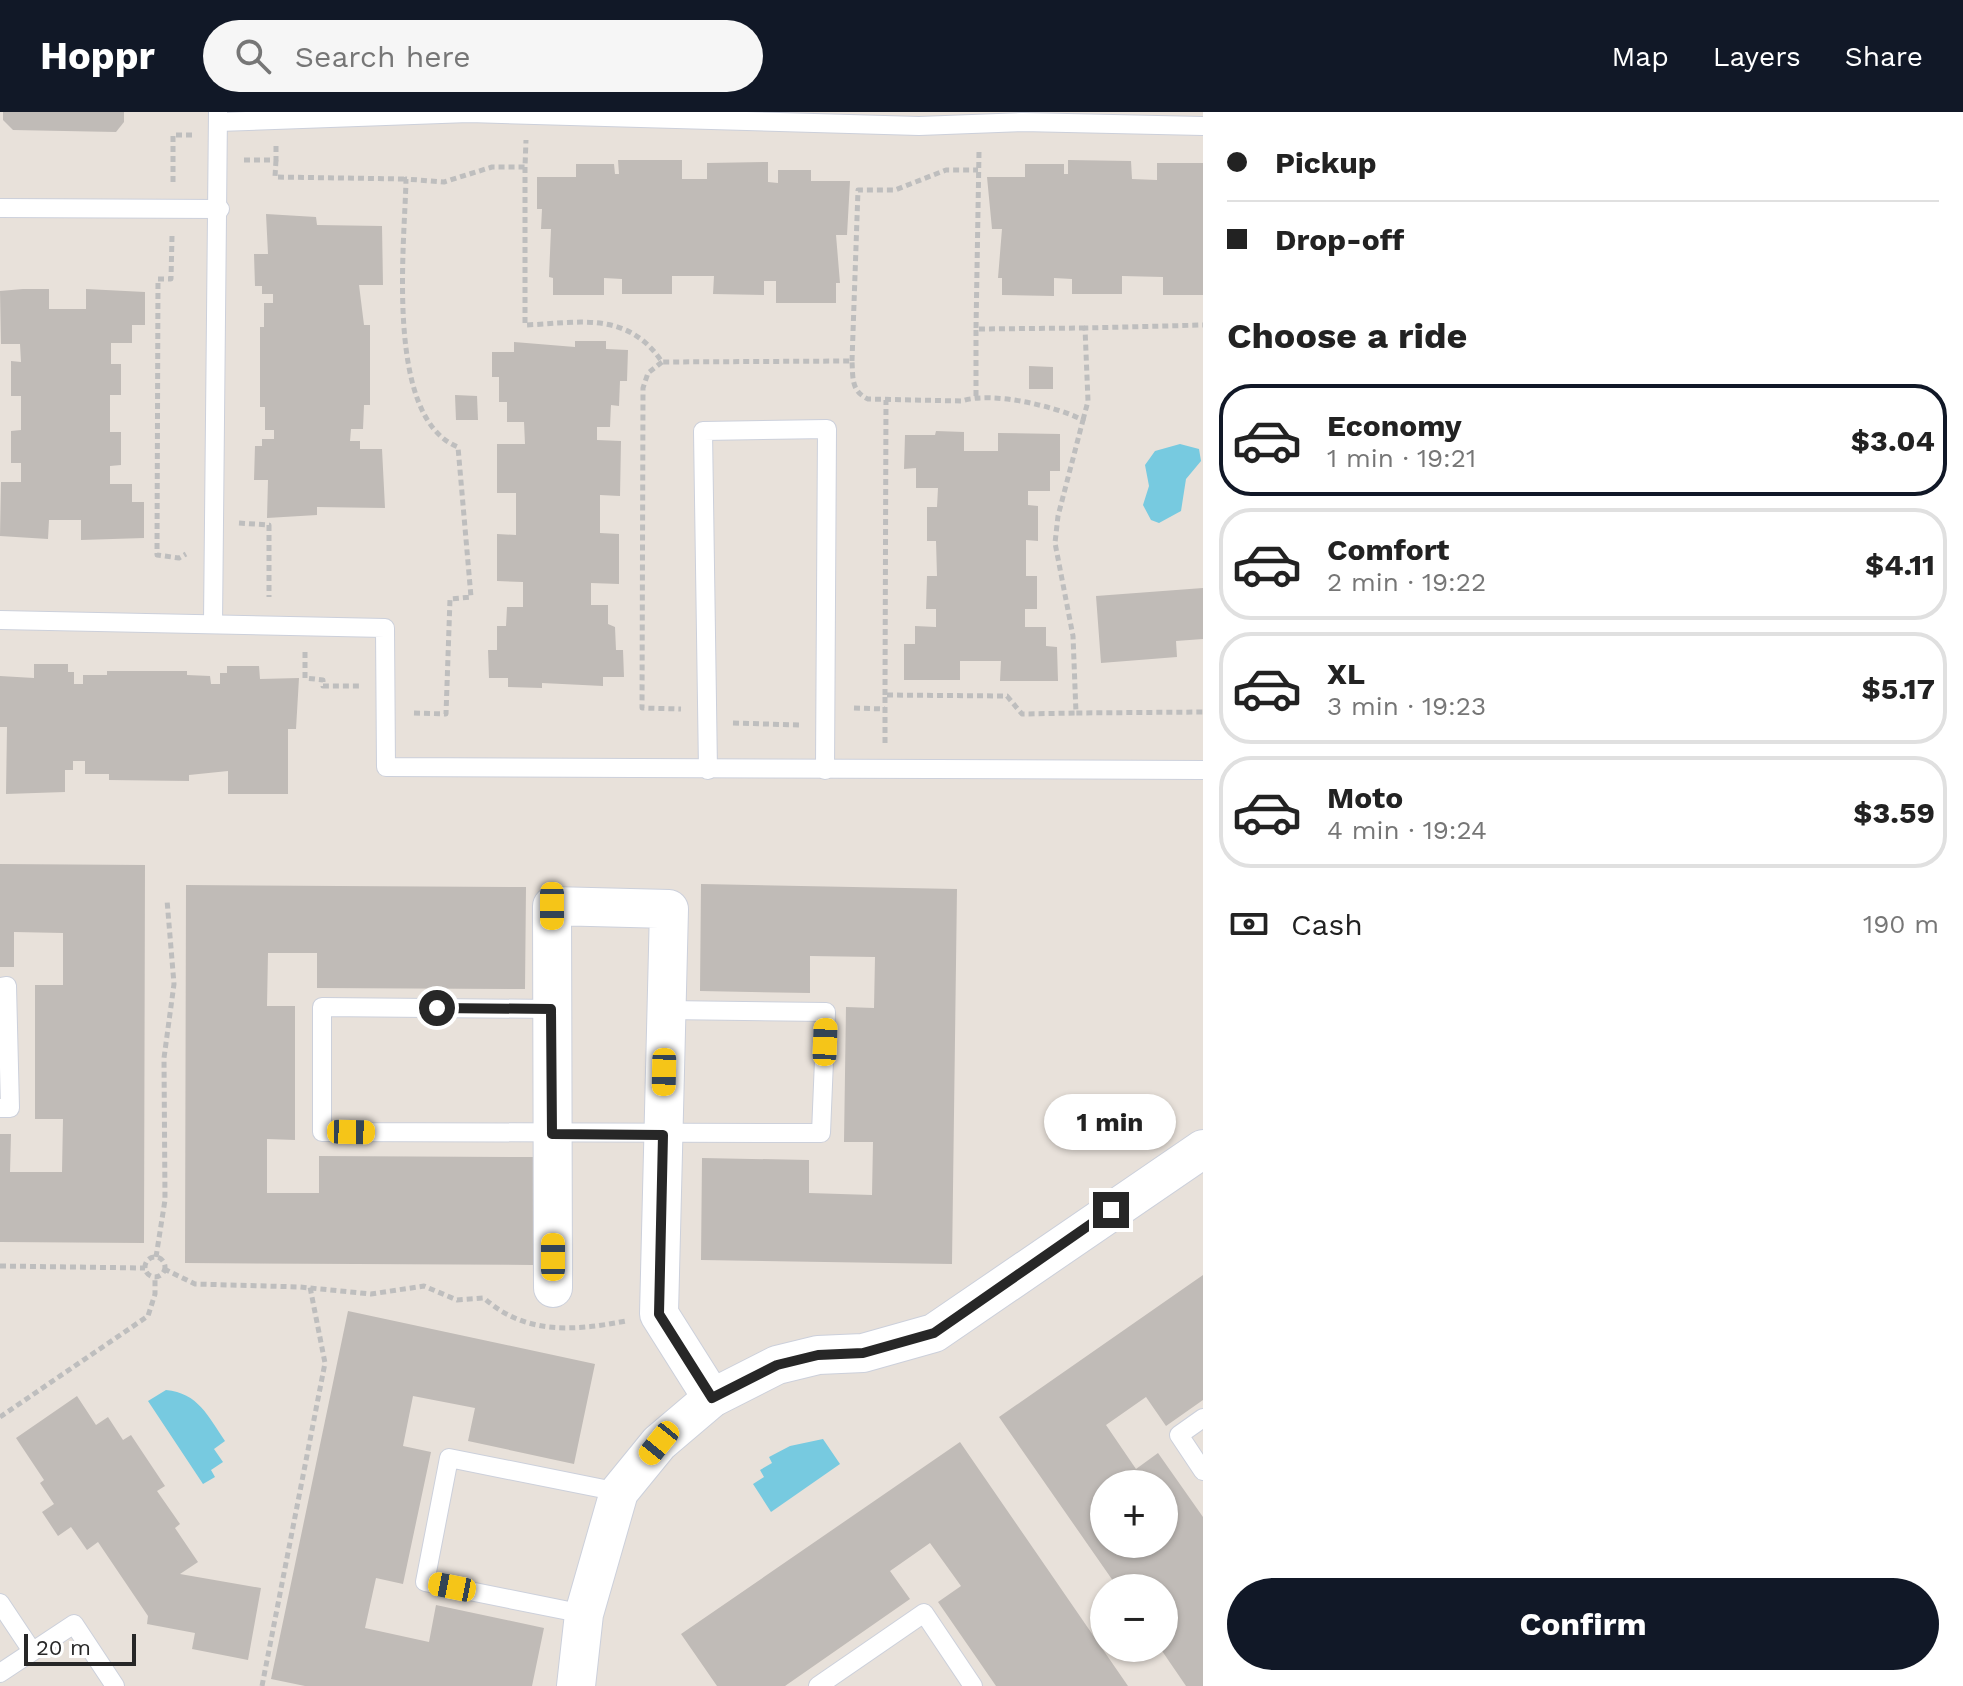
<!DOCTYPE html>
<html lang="en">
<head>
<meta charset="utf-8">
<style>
	:root { --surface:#fff; --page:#f6f6f6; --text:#222; --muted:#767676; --line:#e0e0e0; --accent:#111827 }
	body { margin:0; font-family:"Work Sans",sans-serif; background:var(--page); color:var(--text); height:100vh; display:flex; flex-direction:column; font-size:30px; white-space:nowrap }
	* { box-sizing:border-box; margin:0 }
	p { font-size:26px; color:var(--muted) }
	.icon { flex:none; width:44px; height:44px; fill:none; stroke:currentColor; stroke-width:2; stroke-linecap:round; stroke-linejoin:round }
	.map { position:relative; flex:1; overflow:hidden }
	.side { display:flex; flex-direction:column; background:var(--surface); width:760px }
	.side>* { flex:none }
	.banner { display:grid; align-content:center; height:176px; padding:0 24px; background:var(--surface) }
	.controls { position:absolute; left:1090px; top:1358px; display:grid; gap:16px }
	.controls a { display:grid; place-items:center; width:88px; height:88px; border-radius:50%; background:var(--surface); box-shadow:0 2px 6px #0004; font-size:40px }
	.scale { position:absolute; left:24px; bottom:20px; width:112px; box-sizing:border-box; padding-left:8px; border:4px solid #272727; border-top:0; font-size:22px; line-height:28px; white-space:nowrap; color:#272727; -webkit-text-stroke:6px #fff; paint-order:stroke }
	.end { position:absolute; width:36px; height:36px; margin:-18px; border:10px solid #272727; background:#fff; box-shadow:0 0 0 4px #fff }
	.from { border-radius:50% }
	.bubble { position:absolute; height:56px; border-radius:28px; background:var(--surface); box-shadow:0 2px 6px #0004; font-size:26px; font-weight:700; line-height:56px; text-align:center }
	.car { position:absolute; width:24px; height:48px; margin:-24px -12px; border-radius:10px; box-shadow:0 0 6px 2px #0007; background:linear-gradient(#f5c518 24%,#345 0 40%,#f5c518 0 76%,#345 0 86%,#f5c518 0) }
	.banner b { display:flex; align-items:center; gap:28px; height:76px; font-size:30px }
	.banner b+b { border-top:2px solid var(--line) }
	.banner i { width:20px; height:20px; background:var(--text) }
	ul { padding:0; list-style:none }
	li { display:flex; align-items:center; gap:24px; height:112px; margin:0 16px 12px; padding:0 8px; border:4px solid var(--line); border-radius:32px }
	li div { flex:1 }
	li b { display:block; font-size:30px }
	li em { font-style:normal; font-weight:700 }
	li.selected { border-color:var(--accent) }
	li>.icon { width:72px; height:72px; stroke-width:1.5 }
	h2 { padding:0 24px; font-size:36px; line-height:96px }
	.pay { display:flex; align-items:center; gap:20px; height:88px; padding:0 24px; font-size:30px }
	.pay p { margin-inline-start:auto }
	.action { display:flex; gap:16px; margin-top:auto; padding:16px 24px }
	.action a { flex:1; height:92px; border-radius:48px; background:var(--accent); color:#fff; font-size:32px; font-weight:700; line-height:92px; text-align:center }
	header { display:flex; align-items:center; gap:48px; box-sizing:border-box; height:112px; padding:0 40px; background:var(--accent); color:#fff }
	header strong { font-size:38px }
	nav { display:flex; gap:44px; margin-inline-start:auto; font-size:28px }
	.search { width:560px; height:72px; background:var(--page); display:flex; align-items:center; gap:20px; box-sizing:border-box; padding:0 28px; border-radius:44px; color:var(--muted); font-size:30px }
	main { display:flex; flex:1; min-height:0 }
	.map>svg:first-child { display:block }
	.water { fill:#77cae0 }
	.building { fill:#c0bbb7; fill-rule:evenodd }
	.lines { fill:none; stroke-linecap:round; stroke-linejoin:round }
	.lane-casing { stroke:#ccd0db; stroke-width:20 }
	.street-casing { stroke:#ccd0db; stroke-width:40 }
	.path { stroke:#bebebe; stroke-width:5; stroke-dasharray:6 4; stroke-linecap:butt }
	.lane { stroke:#fff; stroke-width:18 }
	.street { stroke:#fff; stroke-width:38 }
	.route { stroke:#272727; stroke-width:10 }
</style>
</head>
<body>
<header>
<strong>Hoppr</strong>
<div class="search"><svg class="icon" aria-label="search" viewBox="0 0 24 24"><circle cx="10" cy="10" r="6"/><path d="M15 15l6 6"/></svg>Search here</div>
<nav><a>Map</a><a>Layers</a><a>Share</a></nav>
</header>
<main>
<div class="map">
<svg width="1203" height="1574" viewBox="0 0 1203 1574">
	<rect width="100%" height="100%" fill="#e8e1da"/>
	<!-- water -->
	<g class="water">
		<polygon points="1180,332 1199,337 1201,349 1186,367 1181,399 1159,411 1151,408 1143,393 1149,374 1145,353 1155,339"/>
		<path d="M 166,1278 C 198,1281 208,1304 225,1329 L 214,1337 L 223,1350 L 211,1358 L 215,1365 L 203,1372 L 148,1289 Z"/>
		<polygon points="823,1327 840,1352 771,1400 753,1372 764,1365 760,1358 772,1351 769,1345 790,1334"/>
	</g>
	<!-- building -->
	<g class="building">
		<polygon points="3,0 124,0 124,10 116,20 13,18 3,8"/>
		<polygon points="618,48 682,48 682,67 707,67 707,51 768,50 768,70 778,71 778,58 811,58 811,69 850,69 847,123 836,123 840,171 836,171 836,191 776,191 776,169 764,169 764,183 713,182 714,164 672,164 672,182 622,182 622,167 604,166 604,183 553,183 553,166 549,165 551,117 541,117 542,97 537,97 537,65 576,65 576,52 614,52 615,62 619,62"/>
		<polygon points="1068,48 1131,49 1132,67 1157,68 1157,51 1203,51 1203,183 1163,183 1163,165 1122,164 1122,182 1072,182 1072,167 1054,166 1054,184 1002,183 1002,166 998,166 1002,117 992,117 987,65 1025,65 1025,52 1064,52 1064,62 1068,62"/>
		<polygon points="266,102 316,105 317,113 382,114 383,173 359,173 364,213 370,213 370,293 364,293 363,317 351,317 350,329 360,329 360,337 382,337 385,396 317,395 317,403 267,406 268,368 254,368 255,334 262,334 262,327 274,327 274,318 265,318 265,295 260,295 260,215 264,215 264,191 273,191 273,182 262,182 262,174 255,174 254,142 268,142"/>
		<polygon points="23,177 49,177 49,197 86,197 86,177 145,180 145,213 132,213 132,231 111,231 111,252 121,252 121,283 110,283 110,320 121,320 121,353 110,354 110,372 132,372 132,390 144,390 144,426 81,428 81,408 49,408 48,427 0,424 1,370 21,370 21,351 11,351 11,319 21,318 21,284 11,284 11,249 21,250 20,232 1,232 0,179"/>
		<polygon points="575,229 606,229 606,237 628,238 627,269 620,269 619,294 611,293 610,315 597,315 597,328 621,329 620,384 600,383 600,421 619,422 619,472 591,471 591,493 608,493 608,512 615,515 616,538 623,538 624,565 603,565 603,574 542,571 542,576 508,575 508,566 489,566 488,538 497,538 497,514 506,514 507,495 523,495 523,470 497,469 497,422 516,423 516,381 497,381 497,332 525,332 524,310 507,310 507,290 499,290 499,265 492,265 492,240 514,240 514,230 575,235"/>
		<polygon points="1029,254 1053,255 1053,277 1029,277"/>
		<polygon points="455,283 477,284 478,308 456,308"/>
		<polygon points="936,319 964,320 964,339 998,339 998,321 1060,322 1060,359 1050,359 1050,379 1028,379 1028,393 1038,394 1038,429 1026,428 1026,464 1037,464 1037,497 1025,497 1025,515 1046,515 1046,534 1057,535 1058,569 1000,569 1001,549 960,549 960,568 904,568 904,532 915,532 915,514 936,515 936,497 926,497 927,464 937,464 936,429 927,429 927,395 937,395 938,376 916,376 916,356 904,357 905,323 935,323"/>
		<polygon points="1203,476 1203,527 1176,529 1177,545 1101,551 1096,484"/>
		<polygon points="34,552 68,552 68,560 74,560 74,572 83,572 83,563 107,563 107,559 187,559 187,563 210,564 211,572 220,572 220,561 227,561 227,554 259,554 260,567 299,566 296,617 288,617 288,682 228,682 228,659 189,663 189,669 109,668 109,662 85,662 85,649 73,649 73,658 65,658 65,680 6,682 7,615 0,615 0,564 34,566"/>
		<polygon points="0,752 145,753 144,1131 0,1130 0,1022 11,1022 10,1060 62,1060 63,1007 35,1007 35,873 63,873 63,821 14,820 14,855 0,855"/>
		<polygon points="701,772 957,777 952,1152 701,1148 702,1046 809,1048 809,1081 872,1083 873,1030 844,1030 846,895 874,896 875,845 810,844 810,881 700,879"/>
		<polygon points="186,773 526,775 525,877 317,876 317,841 268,841 267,894 295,894 295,1028 267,1027 267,1081 319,1081 319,1044 533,1045 533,1153 185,1151"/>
		<path d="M 1203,1163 L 1203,1288 L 1166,1314 L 1146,1285 L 1106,1313 L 1136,1357 L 1158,1341 L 1203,1405 L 1203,1574 L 1186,1574 L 1160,1536 L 1164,1536 L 1164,1476 L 1118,1476 L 999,1305 ZM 1104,1372 L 1164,1372 L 1164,1432 L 1104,1432 Z"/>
		<polygon points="348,1199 595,1252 574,1352 468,1329 475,1296 413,1284 403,1334 431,1340 403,1472 376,1466 365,1516 429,1530 436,1493 544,1516 532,1574 305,1574 271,1567"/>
		<polygon points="77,1284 96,1313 108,1305 123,1328 131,1323 165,1374 157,1379 180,1412 175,1416 198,1450 180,1462 261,1476 248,1548 192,1537 195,1521 147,1512 148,1504 98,1430 87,1438 71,1415 58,1424 42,1400 54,1392 40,1371 44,1368 16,1326"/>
		<polygon points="960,1330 1128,1574 996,1574 938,1490 961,1474 930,1431 890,1459 910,1487 785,1574 717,1574 681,1522"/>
	</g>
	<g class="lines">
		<defs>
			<g id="lane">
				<polyline points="218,10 469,1 919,14 1022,10 1203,14"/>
				<polyline points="0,96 220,97"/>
				<polyline points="0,508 385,516 386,655 1203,658"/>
				<polyline points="213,512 218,0"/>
				<polyline points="708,658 703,319 827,317 825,658"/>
				<polyline points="0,875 7,874 10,996 0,996"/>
				<polyline points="551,897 322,895 322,1020 821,1021 826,900 665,898"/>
				<polyline points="1203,1306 1179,1323 1203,1359"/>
				<polyline points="0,1491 32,1539"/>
				<polyline points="584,1502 425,1470 449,1346 619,1380"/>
				<polyline points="0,1561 74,1512 115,1574"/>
				<polyline points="818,1574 924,1501 973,1574"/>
			</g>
			<g id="street">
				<polyline points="553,1176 552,794 669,797 659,1202 712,1286"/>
				<polyline points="576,1574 584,1502 619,1380 659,1331 712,1286 777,1253 818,1243 863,1241 934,1221 1203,1037"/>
			</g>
		</defs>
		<!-- lane casing -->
		<use href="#lane" class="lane-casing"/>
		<!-- street casing -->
		<use href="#street" class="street-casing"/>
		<!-- path -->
		<g class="path">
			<polyline points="979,40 976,217 1085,216"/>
			<polyline points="244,48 276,48 276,34"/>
			<polyline points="276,48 275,65 406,67"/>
			<path d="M 525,55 L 525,213 C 579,211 627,198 662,250 L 852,249 C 853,266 851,279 868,287 L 962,289 C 991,279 1055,294 1083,308 L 1058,404 L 1055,431 L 1073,524 L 1076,601 L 1203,600"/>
			<polyline points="173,70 173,23 192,23"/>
			<polyline points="172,124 171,167 158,167 157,443 179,446 186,442"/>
			<polyline points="852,249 858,78 895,78 946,58 978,58"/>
			<polyline points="662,250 648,261 643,276 642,596 681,597"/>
			<polyline points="976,284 976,217"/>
			<polyline points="1083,308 1088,289 1085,216 1203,213"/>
			<polyline points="239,411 269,413 269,485"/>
			<polyline points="305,540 305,566 323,568 323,574 359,574"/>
			<polyline points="885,583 886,288"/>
			<polyline points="854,596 885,597"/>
			<path d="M 414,601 L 446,602 L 450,487 L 471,485 L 458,335 C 384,306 405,131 406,67 L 444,70 L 492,55 L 525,55 L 526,28"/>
			<polyline points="733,611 799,613"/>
			<polyline points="885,631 885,583 1007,584 1022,602 1076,601"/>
			<polyline points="156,1145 165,1088 164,946 174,872 167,788"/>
			<circle cx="155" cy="1155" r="10"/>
			<polyline points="0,1154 145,1156"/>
			<path d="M 164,1157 L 195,1172 L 300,1175 L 371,1182 L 424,1174 L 457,1188 L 484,1186 C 525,1223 574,1219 626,1209"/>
			<polyline points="0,1305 148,1204 155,1182 155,1165"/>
			<polyline points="262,1574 325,1251 310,1175"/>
		</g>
		<!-- lane -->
		<use href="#lane" class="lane"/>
		<!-- street -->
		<use href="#street" class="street"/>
	</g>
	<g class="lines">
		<!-- route -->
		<polyline class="route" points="437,896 551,897 552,1022 663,1023 659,1202 712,1286 777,1253 818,1243 863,1241 934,1221 1111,1098"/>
	</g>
</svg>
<div class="controls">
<a>+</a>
<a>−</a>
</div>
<div class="scale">20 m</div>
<i class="end from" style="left:437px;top:896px"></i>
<i class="end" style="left:1111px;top:1098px"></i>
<div class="bubble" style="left:1044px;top:982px;width:132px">1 min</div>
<i class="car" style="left:552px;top:794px;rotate:180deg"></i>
<i class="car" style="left:825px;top:930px;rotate:2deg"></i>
<i class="car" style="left:664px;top:960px;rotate:181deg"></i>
<i class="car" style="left:351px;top:1020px;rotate:91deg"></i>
<i class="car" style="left:553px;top:1145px;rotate:0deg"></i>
<i class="car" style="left:659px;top:1331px;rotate:219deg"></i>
<i class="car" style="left:452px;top:1475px;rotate:281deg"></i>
</div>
<section class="side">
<div class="banner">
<b><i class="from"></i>Pickup</b>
<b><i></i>Drop-off</b>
</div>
<h2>Choose a ride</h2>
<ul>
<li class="selected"><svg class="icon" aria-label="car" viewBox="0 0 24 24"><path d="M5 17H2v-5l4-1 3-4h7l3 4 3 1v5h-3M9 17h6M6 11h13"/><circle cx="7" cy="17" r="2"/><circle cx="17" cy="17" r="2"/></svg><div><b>Economy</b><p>1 min · 19:21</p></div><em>$3.04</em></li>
<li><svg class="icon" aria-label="car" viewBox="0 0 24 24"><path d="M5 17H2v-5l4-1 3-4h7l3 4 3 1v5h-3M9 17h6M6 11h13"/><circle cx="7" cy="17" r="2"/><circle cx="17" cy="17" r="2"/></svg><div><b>Comfort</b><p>2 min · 19:22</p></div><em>$4.11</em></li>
<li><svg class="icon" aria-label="car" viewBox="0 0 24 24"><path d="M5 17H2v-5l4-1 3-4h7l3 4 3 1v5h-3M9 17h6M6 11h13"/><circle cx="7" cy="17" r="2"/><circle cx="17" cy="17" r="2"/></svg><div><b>XL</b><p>3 min · 19:23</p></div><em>$5.17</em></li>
<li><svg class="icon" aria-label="car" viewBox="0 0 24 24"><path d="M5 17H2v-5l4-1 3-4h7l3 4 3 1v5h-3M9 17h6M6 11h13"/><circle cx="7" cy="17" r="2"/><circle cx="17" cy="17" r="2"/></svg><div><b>Moto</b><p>4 min · 19:24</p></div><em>$3.59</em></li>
</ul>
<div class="pay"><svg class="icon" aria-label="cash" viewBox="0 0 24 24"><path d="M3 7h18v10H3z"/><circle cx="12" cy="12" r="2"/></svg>Cash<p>190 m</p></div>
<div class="action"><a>Confirm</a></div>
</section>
</main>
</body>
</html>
